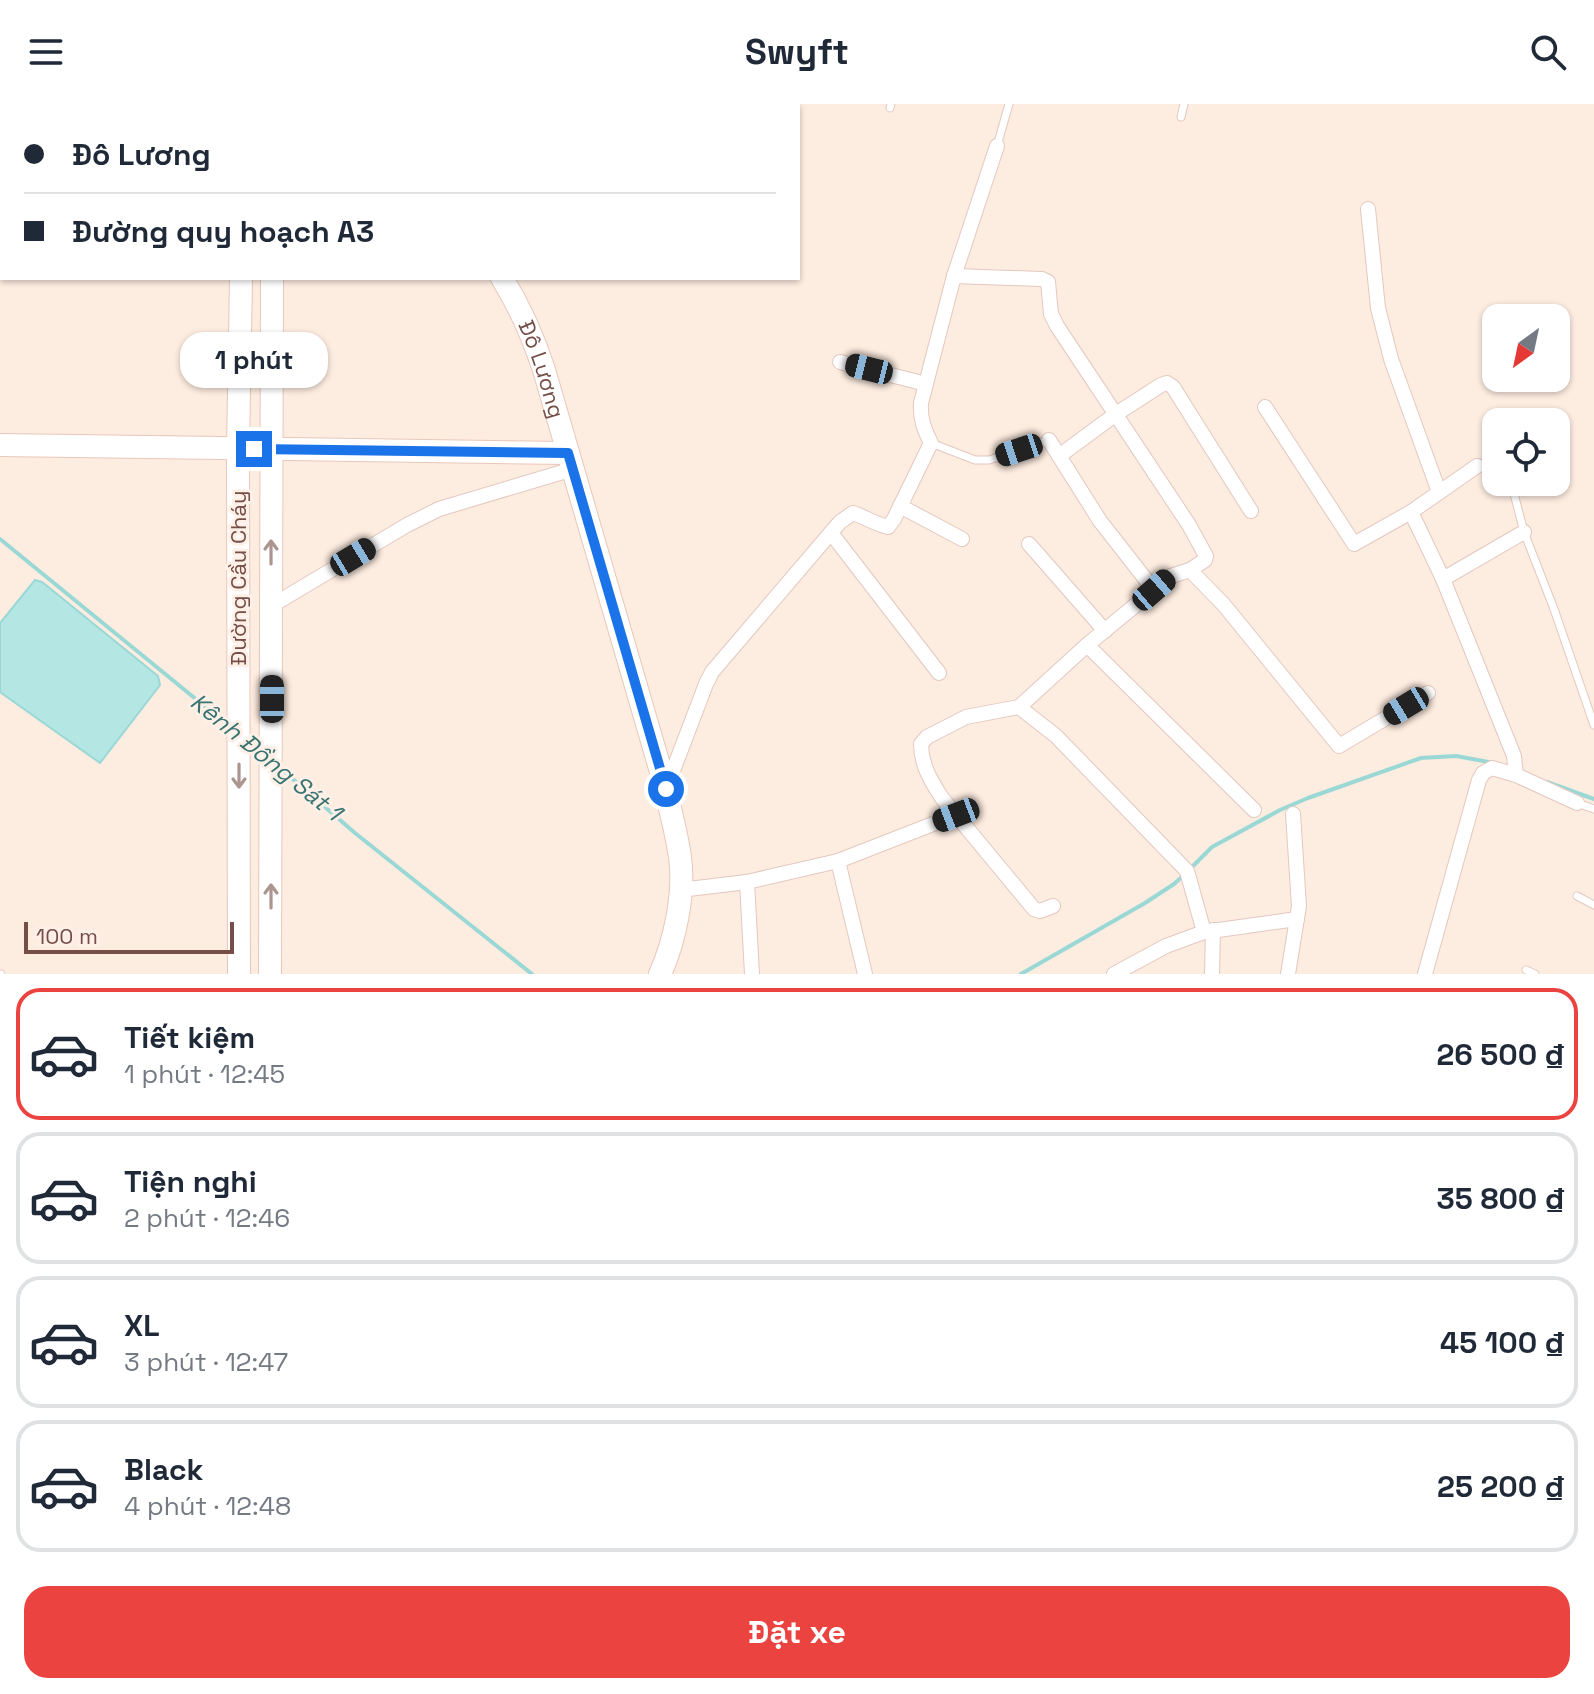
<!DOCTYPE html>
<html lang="vi">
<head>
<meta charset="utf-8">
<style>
	:root { --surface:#fff; --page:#f6f6f7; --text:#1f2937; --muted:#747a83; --line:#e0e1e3; --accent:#eb4440 }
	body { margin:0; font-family:"Space Grotesk",sans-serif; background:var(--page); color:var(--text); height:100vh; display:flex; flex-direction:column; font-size:30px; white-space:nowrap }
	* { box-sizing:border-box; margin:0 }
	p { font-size:26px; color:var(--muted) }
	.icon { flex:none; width:44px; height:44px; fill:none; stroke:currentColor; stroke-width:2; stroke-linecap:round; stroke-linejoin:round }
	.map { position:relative; height:870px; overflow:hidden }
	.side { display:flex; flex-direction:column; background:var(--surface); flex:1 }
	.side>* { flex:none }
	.top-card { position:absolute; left:0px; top:0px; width:800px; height:176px; box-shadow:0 2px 6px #0004; display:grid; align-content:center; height:176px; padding:0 24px; background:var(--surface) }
	.needle { width:52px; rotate:213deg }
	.fabs { position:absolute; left:1482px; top:200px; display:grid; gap:16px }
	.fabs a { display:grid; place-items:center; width:88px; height:88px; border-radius:16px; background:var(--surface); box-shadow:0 2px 6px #0004; font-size:40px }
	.scale { position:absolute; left:24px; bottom:20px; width:210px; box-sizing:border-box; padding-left:8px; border:4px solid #744e47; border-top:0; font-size:22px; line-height:28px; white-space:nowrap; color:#744e47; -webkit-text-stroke:6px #fff0e7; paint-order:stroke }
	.end { position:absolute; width:36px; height:36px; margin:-18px; border:10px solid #1a73e8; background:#fff; box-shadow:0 0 0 4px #fff }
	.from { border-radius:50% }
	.bubble { position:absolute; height:56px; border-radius:24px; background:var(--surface); box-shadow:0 2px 6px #0004; font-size:26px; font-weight:600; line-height:56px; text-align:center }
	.car { position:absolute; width:24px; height:48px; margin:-24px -12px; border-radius:10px; box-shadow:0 0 6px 2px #0007; background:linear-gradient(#222 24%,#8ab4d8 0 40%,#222 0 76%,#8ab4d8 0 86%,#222 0) }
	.top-card b { display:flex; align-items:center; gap:28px; height:76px; font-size:30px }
	.top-card b+b { border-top:2px solid var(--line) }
	.top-card i { width:20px; height:20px; background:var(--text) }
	ul { padding:14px 0 0; list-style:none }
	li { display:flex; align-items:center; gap:24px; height:132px; margin:0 16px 12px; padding:0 8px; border:4px solid var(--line); border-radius:24px }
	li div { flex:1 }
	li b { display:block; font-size:30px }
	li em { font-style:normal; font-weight:600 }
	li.current { border-color:var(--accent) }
	li>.icon { width:72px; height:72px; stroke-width:1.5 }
	.action { display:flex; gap:16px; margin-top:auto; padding:16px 24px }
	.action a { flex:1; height:92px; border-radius:24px; background:var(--accent); color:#fff; font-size:32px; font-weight:600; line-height:92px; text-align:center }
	header { display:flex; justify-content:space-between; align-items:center; height:104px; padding:0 24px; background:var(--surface); font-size:36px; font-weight:600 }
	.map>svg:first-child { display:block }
	.water { fill:#b4e6e4; stroke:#9ad8d6; stroke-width:2 }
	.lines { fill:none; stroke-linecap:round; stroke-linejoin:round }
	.stream { stroke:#9ad8d6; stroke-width:4 }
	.lane-casing { stroke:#e3c8bf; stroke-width:9 }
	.street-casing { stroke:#e3c8bf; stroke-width:16 }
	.secondary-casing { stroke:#e8c7bb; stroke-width:24 }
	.lane { stroke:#fff; stroke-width:7 }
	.street { stroke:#fff; stroke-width:14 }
	.secondary { stroke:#fff; stroke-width:22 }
	.oneway { stroke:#ac9591 }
	.route { stroke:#1a73e8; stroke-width:10 }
	.labels { text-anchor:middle; stroke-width:6; stroke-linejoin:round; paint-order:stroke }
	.street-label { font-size:22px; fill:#744e47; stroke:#fff0e7 }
	.water-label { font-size:24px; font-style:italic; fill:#387471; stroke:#fff0e7 }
</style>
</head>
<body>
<header><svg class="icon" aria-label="menu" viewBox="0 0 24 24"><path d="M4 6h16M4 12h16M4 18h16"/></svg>Swyft<svg class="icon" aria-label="search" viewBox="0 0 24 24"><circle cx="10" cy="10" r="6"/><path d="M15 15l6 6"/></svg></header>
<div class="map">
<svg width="1594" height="870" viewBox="0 0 1594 870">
	<rect width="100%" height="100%" fill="#fdece0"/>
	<!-- water -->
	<polygon class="water" points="35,476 42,478 158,572 160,581 100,659 0,588 0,519"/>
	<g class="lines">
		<!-- stream -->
		<g class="stream">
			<polyline points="0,435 230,623"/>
			<polyline points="247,636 261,648"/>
			<polyline points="280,664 355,729 532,870"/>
			<polyline points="1547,678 1594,695"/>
			<polyline points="1191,764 1212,743 1280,706 1308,694 1421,654 1456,652 1494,659"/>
			<polyline points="1021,870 1145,799 1174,780 1184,771"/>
		</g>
		<defs>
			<g id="lane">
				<polyline points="41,2 41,0"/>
				<polyline points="890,4 891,0"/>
				<polyline points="1181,13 1184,0"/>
				<polyline points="997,42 1009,0"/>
				<polyline points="931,339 975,356 989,356 1049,336"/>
				<polyline points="1511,378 1524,428 1554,505 1594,621"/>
				<polyline points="1577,699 1594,705"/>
				<polyline points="1577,792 1594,801"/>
				<polyline points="1526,866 1535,870"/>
				<polyline points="0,870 1,870"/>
			</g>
			<g id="street">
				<polyline points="1368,105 1378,204 1391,255 1439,388"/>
				<path d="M 954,172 L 1042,175 L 1048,178 L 1051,210 L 1057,222 L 1189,421 L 1206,452 L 1205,456 L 1190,466 L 1171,472 L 1087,541 L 1019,603 L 966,613 L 927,633 L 921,640 C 921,661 931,677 942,694 L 1034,805 L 1040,807 L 1053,802"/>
				<polyline points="840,258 926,280"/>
				<polyline points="1265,303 1354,440 1411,408 1477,362"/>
				<polyline points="1049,336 1100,417 1154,486"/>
				<polyline points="1059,352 1116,310 1161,281 1167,279 1173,283 1251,407"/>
				<polyline points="900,402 962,435"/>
				<polyline points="1411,408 1443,475 1514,652 1516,671"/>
				<polyline points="831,429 939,569"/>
				<polyline points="1029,440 1105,527"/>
				<polyline points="1190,466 1224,501 1339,642 1428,589"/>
				<polyline points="1443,475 1524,428"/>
				<polyline points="271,502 407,421 439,405 573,365"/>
				<polyline points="1087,541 1254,706"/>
				<polyline points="1019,603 1056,632 1187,767 1204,828"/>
				<path d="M 666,685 L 706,580 L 712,568 L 840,418 L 853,409 C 865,413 875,420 888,423 L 894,415 L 931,339 C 924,325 920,315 921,299 L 954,172 L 997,42"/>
				<polyline points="838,757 865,870"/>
				<polyline points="747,778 752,870"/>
				<polyline points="680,786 747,778 838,757 956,711"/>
				<polyline points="1114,870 1166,842 1204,828 1297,815"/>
				<polyline points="1212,870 1213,826"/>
				<polyline points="1288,870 1299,802 1293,710"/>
				<polyline points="1425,870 1479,676 1483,669 1492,664 1516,671 1577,699"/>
			</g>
			<g id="secondary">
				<polyline points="381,0 383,2"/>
				<polyline points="243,2 243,0"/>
				<polyline points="272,2 272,0"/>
				<path id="s1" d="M 502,174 C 521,205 533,232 544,266 L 666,685 C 670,708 677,730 680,753 C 685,789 675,837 660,870"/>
				<polyline points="0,341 568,349"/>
				<polyline points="239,870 238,345 241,174"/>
				<polyline points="270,870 272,174"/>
			</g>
		</defs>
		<!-- lane casing -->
		<use href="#lane" class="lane-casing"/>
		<!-- street casing -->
		<use href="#street" class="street-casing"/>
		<!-- secondary casing -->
		<use href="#secondary" class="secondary-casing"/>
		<!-- lane -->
		<use href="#lane" class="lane"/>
		<!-- street -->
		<use href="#street" class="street"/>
		<!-- secondary -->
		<use href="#secondary" class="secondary"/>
	</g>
	<!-- one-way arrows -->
	<defs><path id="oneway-shaft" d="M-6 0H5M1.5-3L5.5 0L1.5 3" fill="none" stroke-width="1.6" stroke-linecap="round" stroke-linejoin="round" transform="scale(2)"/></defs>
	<g class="oneway">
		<use href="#oneway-shaft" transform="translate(271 448) rotate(-90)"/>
		<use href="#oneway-shaft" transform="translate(239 672) rotate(90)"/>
		<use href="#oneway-shaft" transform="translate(271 792) rotate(-90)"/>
	</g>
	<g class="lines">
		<!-- route -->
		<polyline class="route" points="254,345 568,349 666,685"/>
	</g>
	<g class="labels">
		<!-- street labels -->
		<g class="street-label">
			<text dy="8" stroke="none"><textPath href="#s1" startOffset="100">Đô Lương</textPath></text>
			<text transform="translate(238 474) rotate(-90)" y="8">Đường Cầu Cháy</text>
		</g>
		<!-- water labels -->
		<g class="water-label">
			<text transform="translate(266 653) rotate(39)" y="8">Kênh Đồng Sát 1</text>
		</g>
	</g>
</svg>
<div class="fabs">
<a><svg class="needle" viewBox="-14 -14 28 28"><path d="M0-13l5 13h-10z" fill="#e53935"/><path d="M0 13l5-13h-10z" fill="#747a83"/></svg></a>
<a><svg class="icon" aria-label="locate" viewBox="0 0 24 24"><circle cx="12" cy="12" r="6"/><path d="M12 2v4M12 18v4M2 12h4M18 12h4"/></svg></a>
</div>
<div class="scale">100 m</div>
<i class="end from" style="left:666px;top:685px"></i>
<i class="end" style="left:254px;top:345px"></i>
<div class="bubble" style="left:180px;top:228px;width:148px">1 phút</div>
<i class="car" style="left:869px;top:265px;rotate:284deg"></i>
<i class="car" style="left:1019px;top:346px;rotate:252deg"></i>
<i class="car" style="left:353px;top:453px;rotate:59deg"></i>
<i class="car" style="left:1154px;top:486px;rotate:49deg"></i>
<i class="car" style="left:272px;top:595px;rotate:0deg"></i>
<i class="car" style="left:1406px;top:602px;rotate:239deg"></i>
<i class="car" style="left:956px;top:711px;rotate:249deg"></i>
<div class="top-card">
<b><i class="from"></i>Đô Lương</b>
<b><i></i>Đường quy hoạch A3</b>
</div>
</div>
<section class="side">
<ul>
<li class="current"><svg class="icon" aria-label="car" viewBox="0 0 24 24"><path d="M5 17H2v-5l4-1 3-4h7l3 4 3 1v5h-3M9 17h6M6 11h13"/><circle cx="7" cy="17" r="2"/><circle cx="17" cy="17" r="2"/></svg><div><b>Tiết kiệm</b><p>1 phút · 12:45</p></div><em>26 500 ₫</em></li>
<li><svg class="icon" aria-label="car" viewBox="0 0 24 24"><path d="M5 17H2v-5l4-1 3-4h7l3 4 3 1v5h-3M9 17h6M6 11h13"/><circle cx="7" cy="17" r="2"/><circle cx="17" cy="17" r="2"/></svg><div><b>Tiện nghi</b><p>2 phút · 12:46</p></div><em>35 800 ₫</em></li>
<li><svg class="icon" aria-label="car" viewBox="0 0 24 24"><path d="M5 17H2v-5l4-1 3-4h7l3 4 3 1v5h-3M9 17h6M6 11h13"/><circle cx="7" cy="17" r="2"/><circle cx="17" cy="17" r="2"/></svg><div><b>XL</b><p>3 phút · 12:47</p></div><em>45 100 ₫</em></li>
<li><svg class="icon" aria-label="car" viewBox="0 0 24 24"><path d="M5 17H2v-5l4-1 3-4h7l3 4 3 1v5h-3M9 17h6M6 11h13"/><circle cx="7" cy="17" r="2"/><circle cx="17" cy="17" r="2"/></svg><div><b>Black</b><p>4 phút · 12:48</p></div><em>25 200 ₫</em></li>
</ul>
<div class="action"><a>Đặt xe</a></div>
</section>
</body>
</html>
